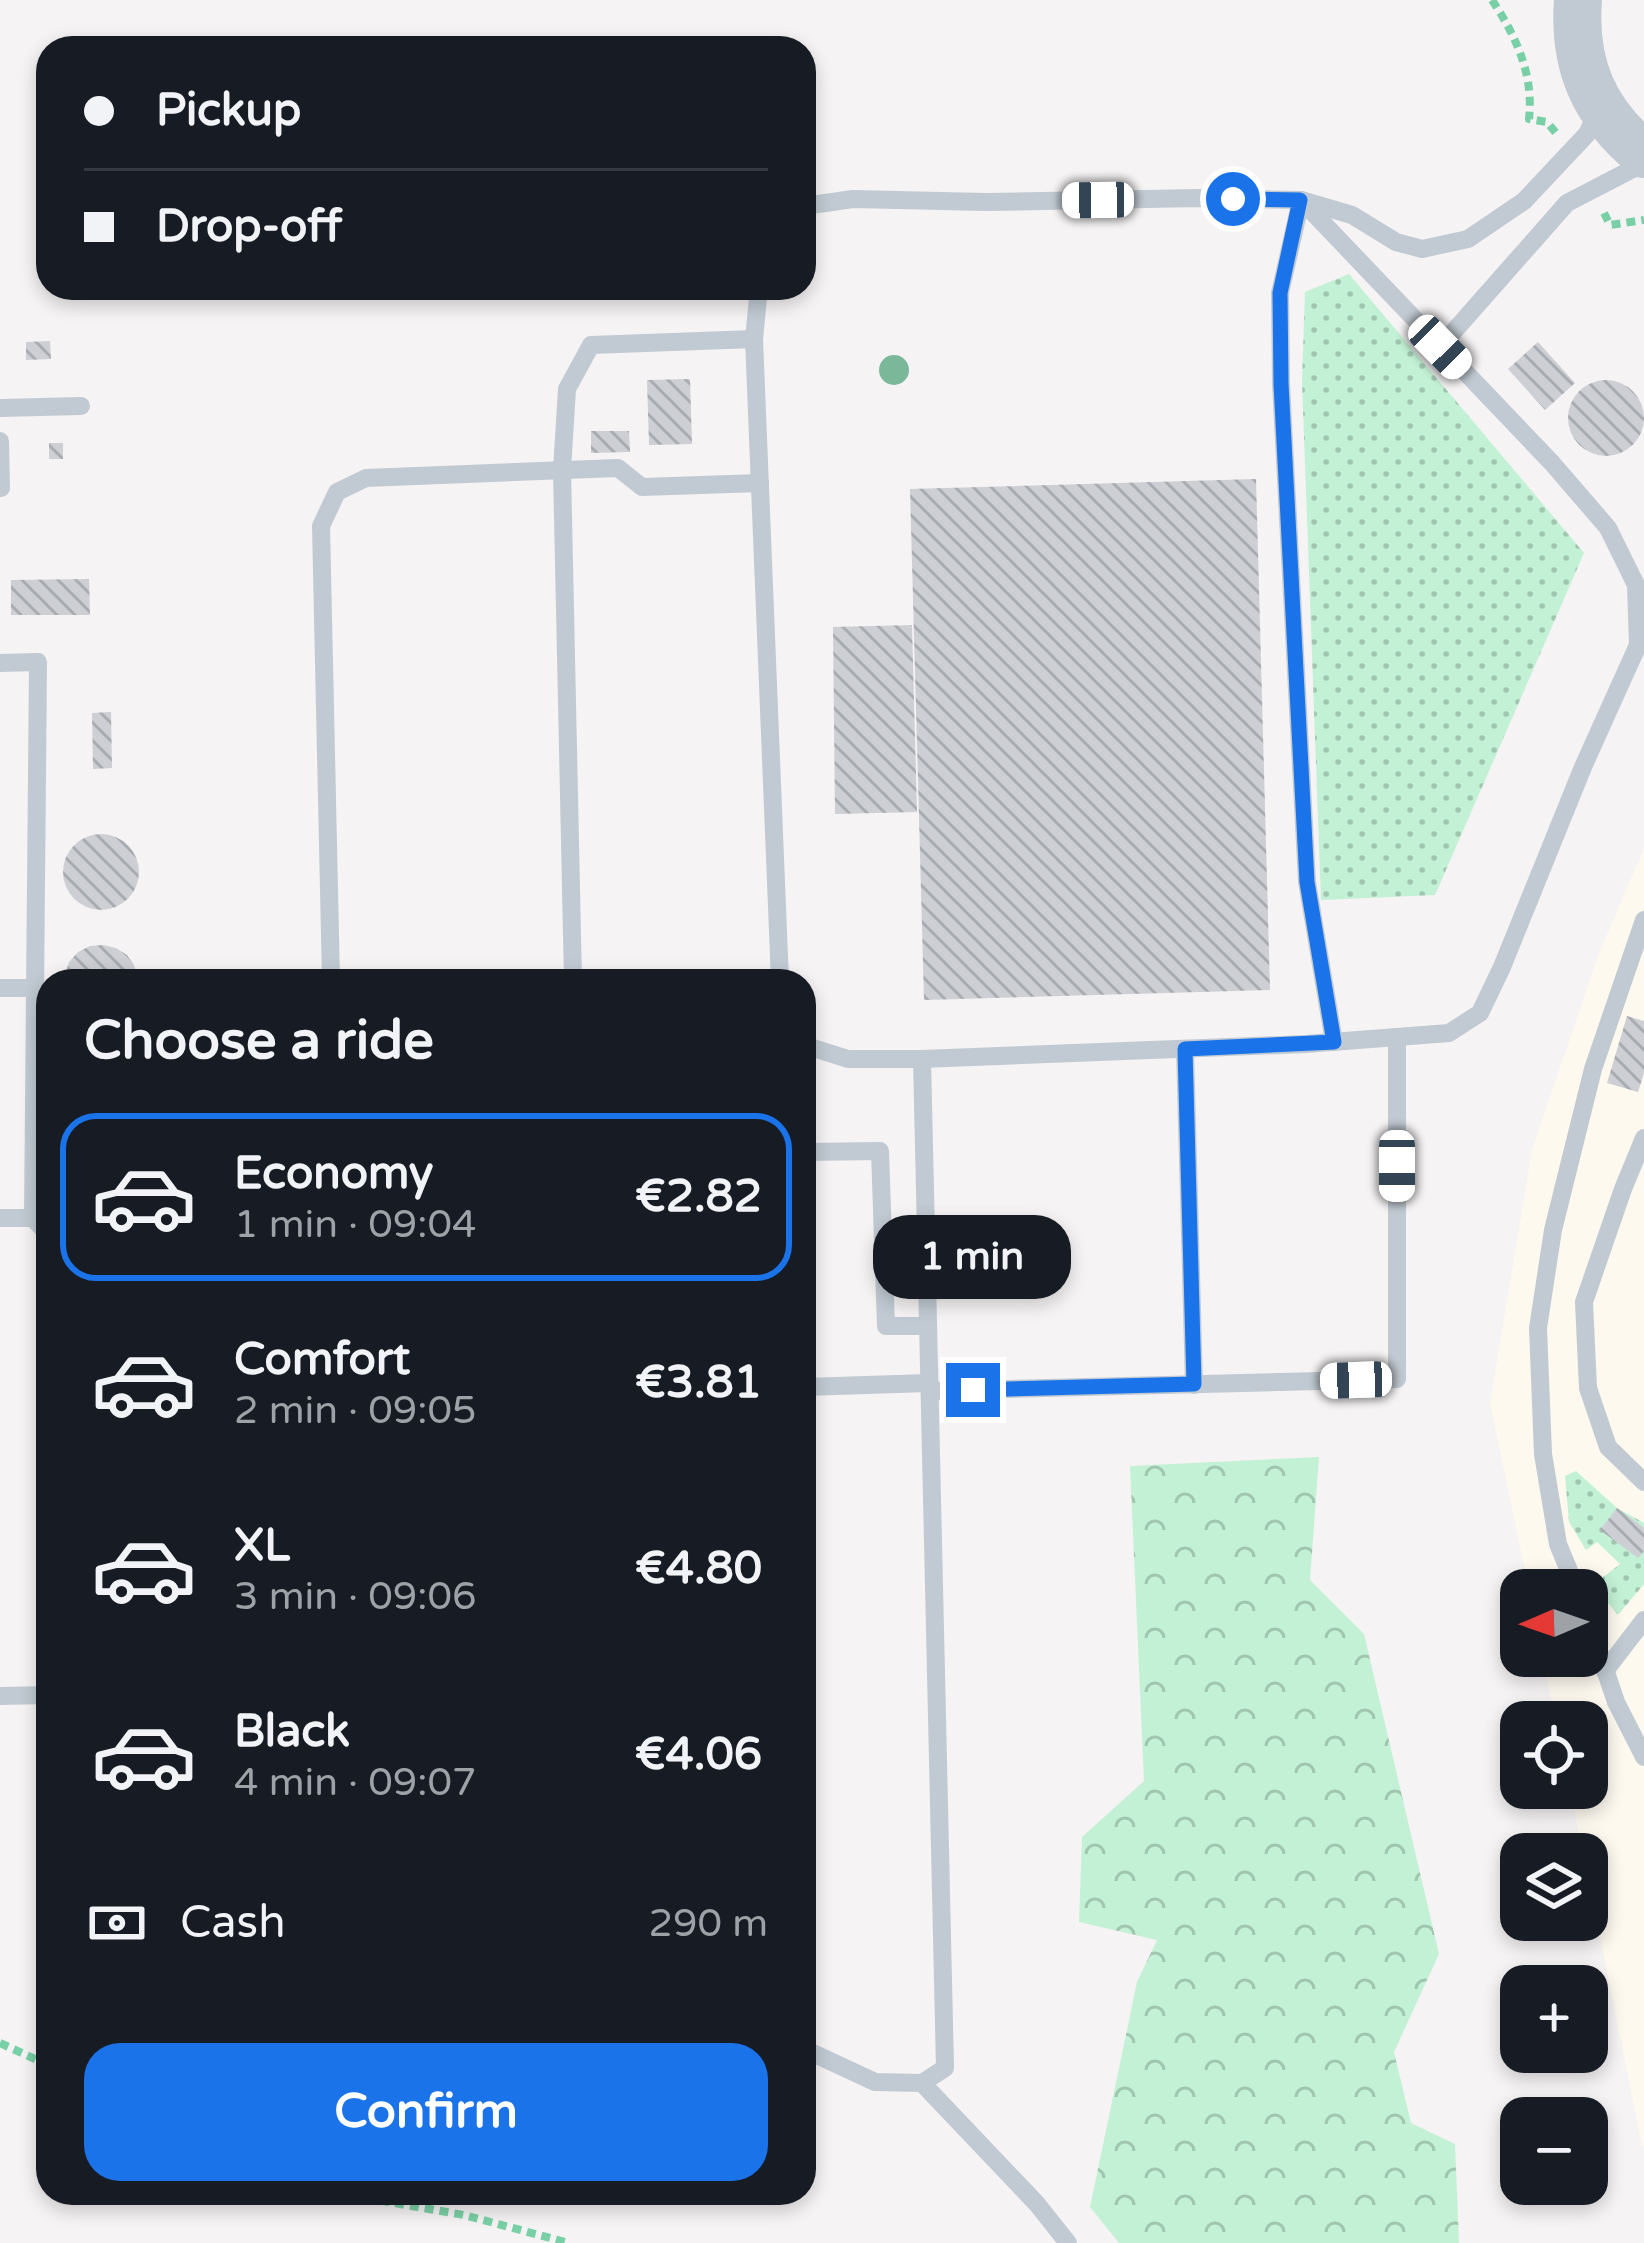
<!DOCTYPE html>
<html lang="en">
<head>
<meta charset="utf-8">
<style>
	:root { --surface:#171b24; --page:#20242c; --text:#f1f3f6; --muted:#9ea1a6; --line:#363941; --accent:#1a73e8 }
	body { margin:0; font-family:"Varela Round",sans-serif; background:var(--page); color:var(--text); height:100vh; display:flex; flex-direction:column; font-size:45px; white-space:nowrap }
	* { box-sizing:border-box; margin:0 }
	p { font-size:39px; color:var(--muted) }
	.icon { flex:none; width:66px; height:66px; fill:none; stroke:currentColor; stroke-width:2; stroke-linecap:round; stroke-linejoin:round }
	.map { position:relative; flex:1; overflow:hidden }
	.panel { position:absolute; left:36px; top:969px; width:780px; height:1236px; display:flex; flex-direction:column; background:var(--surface); border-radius:36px; box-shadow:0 6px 18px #0003 }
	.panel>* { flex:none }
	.hud { position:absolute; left:36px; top:36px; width:780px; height:264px; border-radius:36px; box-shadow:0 6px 18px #0003; display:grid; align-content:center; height:264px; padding:0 48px; background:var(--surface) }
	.needle { width:78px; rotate:268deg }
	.controls { position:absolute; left:1500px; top:1569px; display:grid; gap:24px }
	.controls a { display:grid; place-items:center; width:108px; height:108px; border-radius:24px; background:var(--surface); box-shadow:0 6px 18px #0003; font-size:60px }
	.end { position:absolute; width:54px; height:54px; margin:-27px; border:15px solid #1a73e8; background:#fff; box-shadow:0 0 0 6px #fff }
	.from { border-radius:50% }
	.bubble { position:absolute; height:84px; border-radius:36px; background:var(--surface); box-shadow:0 6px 18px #0003; font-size:39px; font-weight:700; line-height:84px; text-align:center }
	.car { position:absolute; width:36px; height:72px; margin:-36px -18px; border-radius:15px; box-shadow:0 0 9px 3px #0007; background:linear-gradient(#fff 24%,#345 0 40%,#fff 0 76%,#345 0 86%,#fff 0) }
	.hud b { display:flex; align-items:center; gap:42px; height:114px; font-size:45px }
	.hud b+b { border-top:3px solid var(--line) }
	.hud i { width:30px; height:30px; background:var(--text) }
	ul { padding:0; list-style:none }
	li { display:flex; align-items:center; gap:36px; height:168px; margin:0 24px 18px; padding:0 24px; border:6px solid transparent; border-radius:36px }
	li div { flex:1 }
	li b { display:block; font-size:45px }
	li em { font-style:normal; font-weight:700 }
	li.active { border-color:var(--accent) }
	li>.icon { width:108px; height:108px; stroke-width:1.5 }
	h2 { padding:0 48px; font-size:54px; line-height:144px }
	.pay { display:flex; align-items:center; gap:30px; height:132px; padding:0 48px; font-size:45px }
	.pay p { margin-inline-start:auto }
	.action { display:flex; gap:24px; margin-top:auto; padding:24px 48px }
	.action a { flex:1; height:138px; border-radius:36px; background:var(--accent); color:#fff; font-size:48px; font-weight:700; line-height:138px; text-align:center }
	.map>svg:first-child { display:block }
	.commercial { fill:#fdf9ef }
	.grass { fill:url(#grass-dots) }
	.forest { fill:url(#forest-crowns) }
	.building { fill:url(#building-back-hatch) }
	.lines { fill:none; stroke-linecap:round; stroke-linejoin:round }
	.path { stroke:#7ad0a6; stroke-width:8; stroke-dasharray:9 6; stroke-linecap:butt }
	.service { stroke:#c1cad2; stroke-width:18 }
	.tertiary { stroke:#c1cad2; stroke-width:48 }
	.tree { fill:#7bb799 }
	.route { stroke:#1a73e8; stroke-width:15 }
</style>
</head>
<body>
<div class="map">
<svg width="1644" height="2243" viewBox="0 0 1644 2243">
	<defs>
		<pattern id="grass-dots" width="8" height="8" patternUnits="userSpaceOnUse" patternTransform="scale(3)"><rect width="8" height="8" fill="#c3f1d5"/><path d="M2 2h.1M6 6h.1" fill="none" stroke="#a0c6b0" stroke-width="1.8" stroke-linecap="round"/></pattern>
		<pattern id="forest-crowns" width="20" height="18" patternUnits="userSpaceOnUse" patternTransform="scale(3)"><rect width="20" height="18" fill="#c3f1d5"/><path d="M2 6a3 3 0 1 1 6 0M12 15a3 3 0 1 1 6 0" fill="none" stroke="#a0c6b0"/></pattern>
		<pattern id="building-back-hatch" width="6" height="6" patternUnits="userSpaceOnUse" patternTransform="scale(3)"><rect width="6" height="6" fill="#cdcfd5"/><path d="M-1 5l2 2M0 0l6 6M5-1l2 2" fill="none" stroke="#a8abb0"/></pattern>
	</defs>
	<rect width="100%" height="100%" fill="#f5f3f3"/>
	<!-- commercial -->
	<polygon class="commercial" points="1644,848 1644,2146 1642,2146 1587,1872 1587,1854 1583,1854 1570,1788 1587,1788 1587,1722 1556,1722 1542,1656 1587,1656 1587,1590 1529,1590 1490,1403 1532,1150 1599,953"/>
	<!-- grass -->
	<g class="grass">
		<polygon points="1349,274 1584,553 1435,895 1321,900 1302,382 1305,292"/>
		<polygon points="1576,1471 1617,1508 1644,1523 1644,1584 1618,1615 1593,1585 1620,1564 1597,1542 1586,1550 1569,1522 1565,1476"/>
	</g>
	<!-- forest -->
	<polygon class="forest" points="1319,1457 1310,1580 1364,1634 1439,1954 1394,2052 1411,2123 1455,2144 1459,2243 1119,2243 1090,2207 1137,1982 1157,1940 1079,1922 1082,1837 1144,1781 1130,1466"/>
	<!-- building -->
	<g class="building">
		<polygon points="50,341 51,359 26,360 26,342"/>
		<polygon points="1538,342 1575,383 1545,410 1508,369"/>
		<polygon points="690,379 692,444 649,445 647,380"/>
		<circle cx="1606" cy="418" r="38"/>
		<polygon points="591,431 629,431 630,452 591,453"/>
		<rect x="49" y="443" width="14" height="16"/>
		<polygon points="1256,479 1270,990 924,1000 910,489"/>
		<polygon points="89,579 90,615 11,615 11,580"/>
		<polygon points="912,625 917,812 835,814 833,627"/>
		<polygon points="111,712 112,768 93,769 92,713"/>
		<circle cx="101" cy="872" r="38"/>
		<polygon points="103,945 116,948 127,955 134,965 138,981 63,981 69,962 78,952 90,946"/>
		<polygon points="1627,1016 1644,1021 1644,1073 1638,1092 1607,1083"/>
		<polygon points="1617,1508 1644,1528 1644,1551 1638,1558 1600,1530"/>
	</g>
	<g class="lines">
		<!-- path -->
		<g class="path">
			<path d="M 1492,0 C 1516,36 1534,75 1529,119 L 1547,122 L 1556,133"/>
			<polyline points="1604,213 1610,225 1644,220"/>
			<polyline points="0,2043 48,2065"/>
			<polyline points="336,2193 464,2215 569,2243"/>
		</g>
		<!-- service -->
		<g class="service">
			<polyline points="1301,200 1280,293 1281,384 1307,882 1334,1042"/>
			<polyline points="804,206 853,199 987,202 1199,198 1301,200 1352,215 1396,242 1422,249 1468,239 1524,201 1587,134 1597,113"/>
			<polyline points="759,288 754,339 780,981"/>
			<polyline points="1440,347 1567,203 1644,163"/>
			<polyline points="0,408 81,406"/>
			<polyline points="0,441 1,488"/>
			<polyline points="0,663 38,662 33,1218 48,1234"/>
			<polyline points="331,981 321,526 337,492 366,478 618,468 642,487 760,483"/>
			<polyline points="573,981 562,470 567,389 591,345 754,339"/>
			<polyline points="0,988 35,988"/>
			<polyline points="804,1035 810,1047 848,1059 922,1059 1306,1044 1449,1033 1480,1013 1502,967 1583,767 1638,645 1636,585 1608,528 1552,463 1301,200"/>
			<polyline points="1185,1049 1194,1385"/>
			<polyline points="1644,1138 1623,1189 1584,1302 1588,1388 1608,1447 1644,1482"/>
			<polyline points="804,1152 880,1151 886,1326 928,1326"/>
			<polyline points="0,1218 33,1218"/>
			<polyline points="804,1387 929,1383"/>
			<polyline points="930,1391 1397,1379 1397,1037"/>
			<polyline points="1577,1590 1558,1544 1543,1454 1538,1328 1553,1230 1593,1069 1644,920"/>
			<polyline points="1587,1616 1616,1702 1644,1757"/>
			<polyline points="1605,1671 1644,1620"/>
			<polyline points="0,1696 48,1695"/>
			<polyline points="804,2049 875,2082 922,2083 945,2068 922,1059"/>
			<polyline points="922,2083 1037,2204 1068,2243"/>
		</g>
		<!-- tertiary -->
		<path class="tertiary" d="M 1578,0 C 1573,65 1594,113 1644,154"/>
	</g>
	<!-- trees -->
	<circle class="tree" cx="894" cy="370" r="15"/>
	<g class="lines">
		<!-- route -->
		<polyline class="route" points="973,1390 1194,1384 1185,1049 1334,1042 1307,882 1281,384 1280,293 1300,200 1233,199"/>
	</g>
</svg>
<div class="controls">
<a><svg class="needle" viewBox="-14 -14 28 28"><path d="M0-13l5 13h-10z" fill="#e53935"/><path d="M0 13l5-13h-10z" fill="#9ea1a6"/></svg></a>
<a><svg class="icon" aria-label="locate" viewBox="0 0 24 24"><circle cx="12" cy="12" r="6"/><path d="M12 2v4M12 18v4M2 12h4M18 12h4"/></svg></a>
<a><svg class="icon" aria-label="layers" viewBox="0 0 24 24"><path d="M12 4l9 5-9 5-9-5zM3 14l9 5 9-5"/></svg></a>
<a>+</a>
<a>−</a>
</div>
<i class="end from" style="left:1233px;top:199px"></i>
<i class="end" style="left:973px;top:1390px"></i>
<div class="bubble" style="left:873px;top:1215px;width:198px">1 min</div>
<i class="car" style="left:1098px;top:200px;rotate:269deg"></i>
<i class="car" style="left:1440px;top:347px;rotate:136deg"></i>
<i class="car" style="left:1397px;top:1166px;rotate:180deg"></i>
<i class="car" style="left:1356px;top:1380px;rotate:268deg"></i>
<div class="hud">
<b><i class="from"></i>Pickup</b>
<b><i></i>Drop-off</b>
</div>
<section class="panel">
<h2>Choose a ride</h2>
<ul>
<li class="active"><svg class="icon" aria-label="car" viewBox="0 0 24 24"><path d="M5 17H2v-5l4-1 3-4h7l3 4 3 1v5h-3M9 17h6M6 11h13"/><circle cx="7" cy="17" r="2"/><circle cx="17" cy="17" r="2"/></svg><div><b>Economy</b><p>1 min · 09:04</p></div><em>€2.82</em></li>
<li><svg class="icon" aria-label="car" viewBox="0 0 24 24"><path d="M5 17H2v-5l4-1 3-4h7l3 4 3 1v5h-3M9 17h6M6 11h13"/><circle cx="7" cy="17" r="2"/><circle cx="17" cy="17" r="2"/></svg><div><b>Comfort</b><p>2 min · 09:05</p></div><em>€3.81</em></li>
<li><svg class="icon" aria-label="car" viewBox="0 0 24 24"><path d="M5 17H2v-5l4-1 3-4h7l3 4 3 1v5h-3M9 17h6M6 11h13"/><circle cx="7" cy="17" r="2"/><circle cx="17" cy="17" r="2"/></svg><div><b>XL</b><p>3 min · 09:06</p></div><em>€4.80</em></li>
<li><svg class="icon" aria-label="car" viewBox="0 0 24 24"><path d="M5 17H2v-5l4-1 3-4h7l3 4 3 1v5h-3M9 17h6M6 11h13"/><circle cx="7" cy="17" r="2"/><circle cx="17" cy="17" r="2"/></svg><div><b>Black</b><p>4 min · 09:07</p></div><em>€4.06</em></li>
</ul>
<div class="pay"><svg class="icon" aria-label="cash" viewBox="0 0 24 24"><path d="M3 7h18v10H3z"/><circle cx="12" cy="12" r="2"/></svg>Cash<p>290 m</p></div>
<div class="action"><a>Confirm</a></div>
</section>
</div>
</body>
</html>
